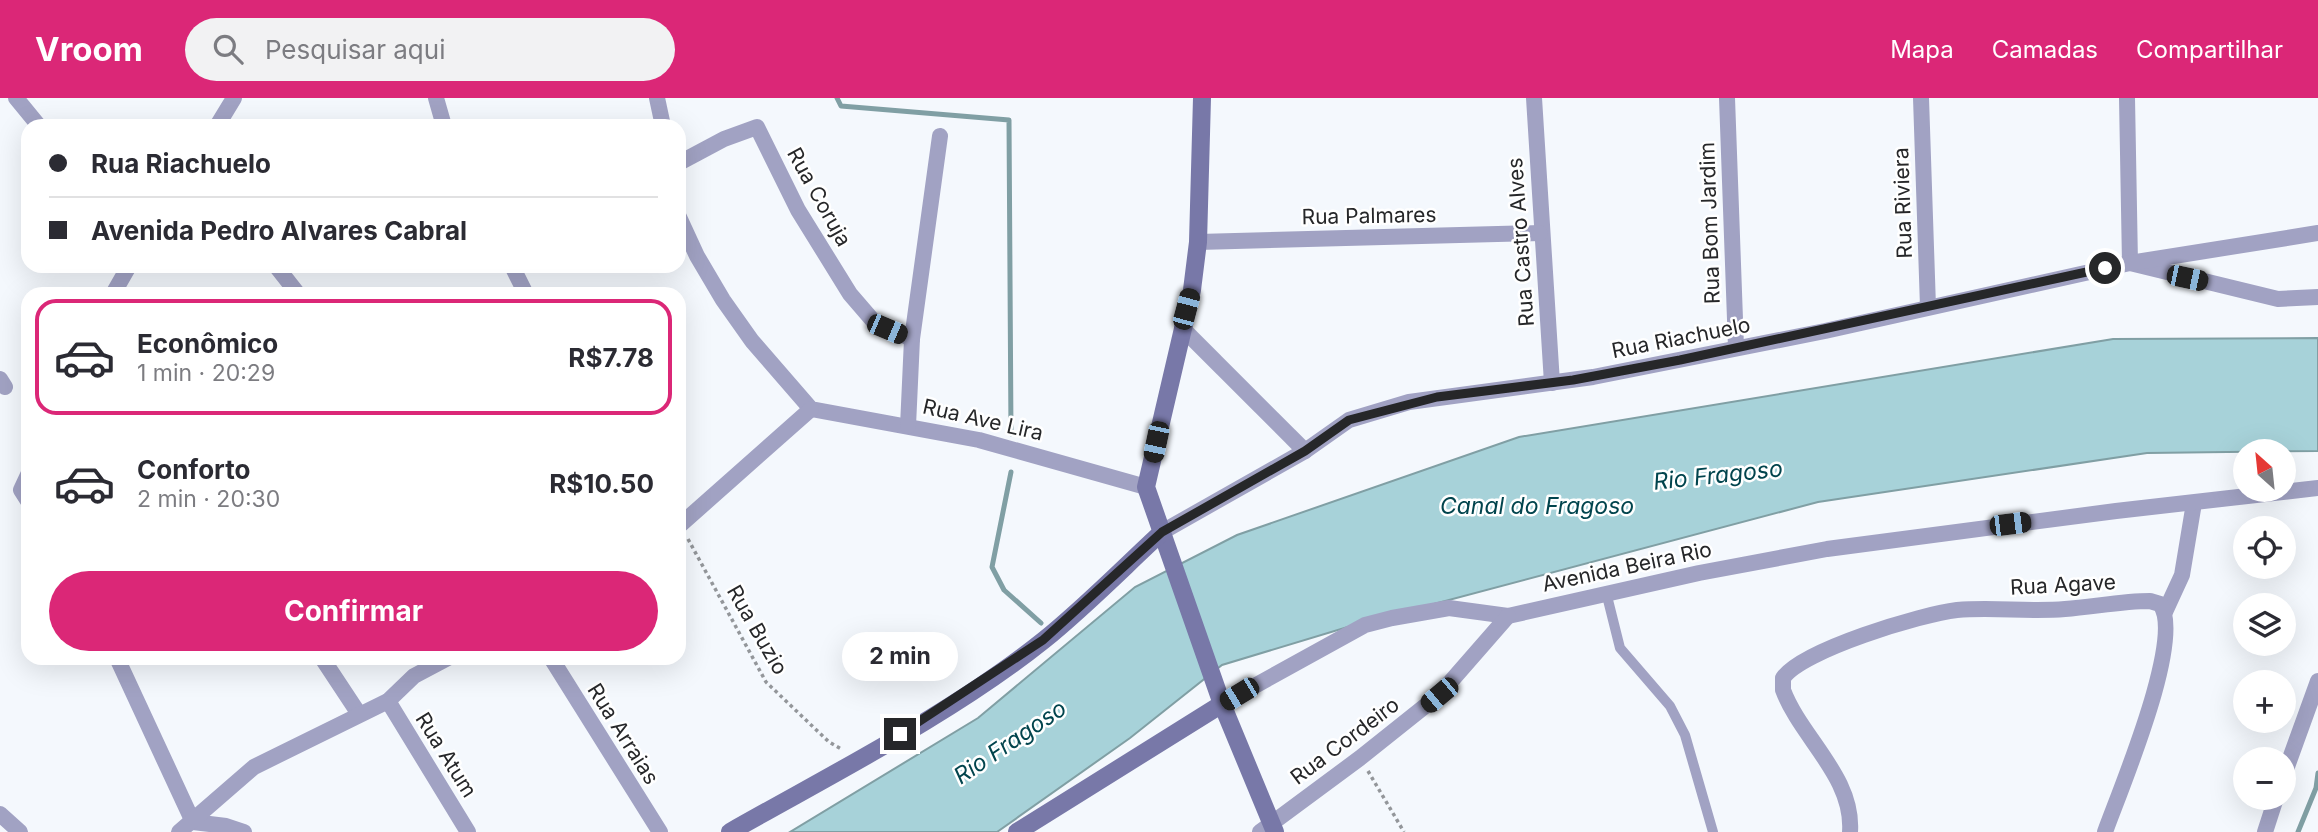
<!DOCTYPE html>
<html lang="pt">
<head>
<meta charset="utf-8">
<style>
	:root { --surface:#fff; --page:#f2f2f3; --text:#2b2b33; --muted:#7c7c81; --line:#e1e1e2; --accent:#db2777 }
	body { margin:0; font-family:Inter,sans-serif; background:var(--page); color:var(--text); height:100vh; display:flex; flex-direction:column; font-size:26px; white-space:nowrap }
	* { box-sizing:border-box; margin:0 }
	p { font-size:23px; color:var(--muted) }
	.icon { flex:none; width:38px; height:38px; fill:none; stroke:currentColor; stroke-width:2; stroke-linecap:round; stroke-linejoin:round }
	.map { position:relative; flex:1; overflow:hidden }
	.drawer { position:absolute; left:21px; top:189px; width:665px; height:378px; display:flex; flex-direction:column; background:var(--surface); border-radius:21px; box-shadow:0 7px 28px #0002 }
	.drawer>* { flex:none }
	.guide { position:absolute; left:21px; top:21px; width:665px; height:154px; border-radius:21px; box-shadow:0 7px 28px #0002; display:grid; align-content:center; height:154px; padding:0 28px; background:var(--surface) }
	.needle { width:46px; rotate:333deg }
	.tools { position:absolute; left:2233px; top:341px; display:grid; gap:14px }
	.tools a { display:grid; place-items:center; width:63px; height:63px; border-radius:50%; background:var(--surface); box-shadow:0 7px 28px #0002; font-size:35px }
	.end { position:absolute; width:32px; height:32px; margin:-16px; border:9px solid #262729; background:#fff; box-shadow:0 0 0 4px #fff }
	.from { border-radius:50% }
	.bubble { position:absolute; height:49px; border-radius:24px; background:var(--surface); box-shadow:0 7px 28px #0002; font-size:23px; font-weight:700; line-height:49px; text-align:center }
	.car { position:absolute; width:21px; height:42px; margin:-21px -10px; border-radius:9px; box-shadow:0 0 5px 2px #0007; background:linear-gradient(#222 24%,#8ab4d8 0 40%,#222 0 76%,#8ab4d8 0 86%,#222 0) }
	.guide b { display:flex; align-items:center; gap:24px; height:66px; font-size:26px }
	.guide b+b { border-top:2px solid var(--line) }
	.guide i { width:18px; height:18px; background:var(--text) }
	ul { padding:12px 0 0; list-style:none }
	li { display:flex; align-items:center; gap:21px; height:116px; margin:0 14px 10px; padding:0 14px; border:4px solid transparent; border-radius:21px }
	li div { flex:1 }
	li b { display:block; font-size:26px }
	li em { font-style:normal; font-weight:700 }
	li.selected { border-color:var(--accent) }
	li>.icon { width:63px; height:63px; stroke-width:1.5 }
	.cta { display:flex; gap:14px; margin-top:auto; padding:14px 28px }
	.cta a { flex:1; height:80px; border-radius:42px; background:var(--accent); color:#fff; font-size:28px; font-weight:700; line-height:80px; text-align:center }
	header { display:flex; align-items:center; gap:42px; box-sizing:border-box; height:98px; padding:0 35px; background:var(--accent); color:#fff }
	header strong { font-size:33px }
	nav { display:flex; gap:38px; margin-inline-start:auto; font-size:24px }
	.search { width:490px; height:63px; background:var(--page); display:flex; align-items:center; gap:18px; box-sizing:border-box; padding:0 24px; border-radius:38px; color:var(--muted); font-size:26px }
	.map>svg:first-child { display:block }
	.water { fill:#a7d2d9; stroke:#809fa4; stroke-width:2 }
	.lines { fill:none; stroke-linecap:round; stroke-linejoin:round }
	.stream { stroke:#809fa4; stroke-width:5 }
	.path { stroke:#93969a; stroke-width:3.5; stroke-dasharray:3.5 3.5; stroke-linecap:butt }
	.pedestrian { stroke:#a1a2c3; stroke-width:10 }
	.minor { stroke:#a1a2c3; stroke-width:16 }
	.secondary { stroke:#7878a8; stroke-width:18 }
	.route { stroke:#262729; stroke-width:9 }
	.labels { text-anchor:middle; stroke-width:5; stroke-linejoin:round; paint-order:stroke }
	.street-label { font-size:21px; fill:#262729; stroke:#fff }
	.water-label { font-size:23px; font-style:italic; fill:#01444d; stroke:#fff }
</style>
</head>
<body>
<header>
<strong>Vroom</strong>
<div class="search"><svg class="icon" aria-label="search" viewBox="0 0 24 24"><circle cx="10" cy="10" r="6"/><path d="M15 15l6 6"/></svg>Pesquisar aqui</div>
<nav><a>Mapa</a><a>Camadas</a><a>Compartilhar</a></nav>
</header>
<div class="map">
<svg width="2318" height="734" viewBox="0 0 2318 734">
	<rect width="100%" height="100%" fill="#f4f8fd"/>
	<!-- water -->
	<polygon class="water" points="2318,240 2318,353 2147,355 1818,404 1351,528 1222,567 1130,640 997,734 790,734 978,620 1135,489 1237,437 1519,339 2113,241"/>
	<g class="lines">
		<!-- stream -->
		<g class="stream">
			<polyline points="837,0 841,8 1009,22 1011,336"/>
			<polyline points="1011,374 992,469 1004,492 1041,525"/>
			<polyline points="2298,734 2316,690 2318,675"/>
		</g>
		<!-- path -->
		<g class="path">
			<polyline points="688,441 766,584 829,644 843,652"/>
			<polyline points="1368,673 1404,734"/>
		</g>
		<!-- pedestrian -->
		<polyline class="pedestrian" points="1607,498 1620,550 1670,608 1685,637 1713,734"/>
		<!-- minor -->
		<g class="minor">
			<polyline points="16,0 39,28"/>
			<polyline points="436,0 444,28"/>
			<polyline points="657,0 663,28"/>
			<polyline points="1534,0 1552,285"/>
			<polyline points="1727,0 1736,249"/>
			<polyline points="1921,0 1928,209"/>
			<polyline points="2127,0 2130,165 2278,201 2318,199"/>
			<polyline points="217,28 234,0"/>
			<polyline points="679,65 724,41 757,29 798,112 850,196 875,225 912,241"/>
			<polyline points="679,119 697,158 723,202 752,243 811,311 979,342 1146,389"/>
			<polyline points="1198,144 1540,135"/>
			<polyline points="276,168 298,196"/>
			<polyline points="512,168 526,196"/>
			<polyline points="113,196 129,168"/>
			<polyline points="1182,230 1305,353"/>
			<polyline points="0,281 5,289"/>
			<polyline points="908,328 912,241 940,38"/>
			<polyline points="28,377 21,392 28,403"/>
			<polyline points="679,428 811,311"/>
			<polyline points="1162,434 1305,353 1349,322 1409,304 1593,279 1825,233 2130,165 2318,135"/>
			<polyline points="2165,514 2182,477 2194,405"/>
			<polyline points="117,560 193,724 226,728 244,734"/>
			<polyline points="322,560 359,616"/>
			<polyline points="551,560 660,734"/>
			<polyline points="388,603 468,734"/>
			<polyline points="1222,606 1365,527 1392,520 1449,510 1508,518 1699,475 1827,451 2116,413 2318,390"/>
			<polyline points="2284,677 2318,583"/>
			<polyline points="0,716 20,734"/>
			<polyline points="179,734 254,669 388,603 414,578 448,560"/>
			<polyline points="1260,734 1360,660 1439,597 1508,518"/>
			<path d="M 1850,734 C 1854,679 1801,640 1783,592 L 1783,580 C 1802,552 1922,516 1957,512 C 1993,509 2029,514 2065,511 C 2093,509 2122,503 2150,503 L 2160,506 C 2185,540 2120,692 2105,734"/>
			<polyline points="2265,734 2276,700"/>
		</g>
		<!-- secondary -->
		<g class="secondary">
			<polyline points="1202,0 1198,144 1192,192 1146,389 1222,606 1275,734"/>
			<path d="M 730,734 C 832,676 953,615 1044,542 C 1085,509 1123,470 1162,434"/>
			<polyline points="1017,734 1222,606"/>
		</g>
	</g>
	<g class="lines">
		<!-- route -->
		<polyline class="route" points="900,636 1043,542 1162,434 1305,353 1349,322 1437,299 1573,282 1680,262 2105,170"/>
	</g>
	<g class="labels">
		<!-- street labels -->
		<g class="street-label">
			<text transform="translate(819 99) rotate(61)" y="7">Rua Coruja</text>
			<text transform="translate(1903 105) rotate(-92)" y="7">Rua Riviera</text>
			<text transform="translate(1369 118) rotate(-1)" y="7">Rua Palmares</text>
			<text transform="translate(1710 125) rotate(-92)" y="7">Rua Bom Jardim</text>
			<text transform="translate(1521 144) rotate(-94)" y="7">Rua Castro Alves</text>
			<text transform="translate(1681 240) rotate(-11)" y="7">Rua Riachuelo</text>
			<text transform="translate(983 322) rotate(13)" y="7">Rua Ave Lira</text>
			<text transform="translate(1627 469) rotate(-12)" y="7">Avenida Beira Rio</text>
			<text transform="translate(2063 487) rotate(-3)" y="7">Rua Agave</text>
			<text transform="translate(757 532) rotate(60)" y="7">Rua Buzio</text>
			<text transform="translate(623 636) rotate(58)" y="7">Rua Arraias</text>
			<text transform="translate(1345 643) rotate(-37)" y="7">Rua Cordeiro</text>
			<text transform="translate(446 657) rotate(58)" y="7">Rua Atum</text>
		</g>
		<!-- water labels -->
		<g class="water-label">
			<text transform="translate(1718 377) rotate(-6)" y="8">Rio Fragoso</text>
			<text x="1537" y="416">Canal do Fragoso</text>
			<text transform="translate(1010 644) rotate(-34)" y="8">Rio Fragoso</text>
		</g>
	</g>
</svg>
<div class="tools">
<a><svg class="needle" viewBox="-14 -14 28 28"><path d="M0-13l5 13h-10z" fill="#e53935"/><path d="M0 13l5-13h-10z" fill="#7c7c81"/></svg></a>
<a><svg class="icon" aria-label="locate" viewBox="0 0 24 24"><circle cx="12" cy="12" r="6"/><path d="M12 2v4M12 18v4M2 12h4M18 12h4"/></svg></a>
<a><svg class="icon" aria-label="layers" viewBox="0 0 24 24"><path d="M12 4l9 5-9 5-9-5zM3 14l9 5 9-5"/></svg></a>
<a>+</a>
<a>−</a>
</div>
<i class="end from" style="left:2105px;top:170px"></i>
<i class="end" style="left:900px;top:636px"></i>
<div class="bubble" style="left:842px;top:534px;width:116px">2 min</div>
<i class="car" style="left:2187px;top:180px;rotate:102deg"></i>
<i class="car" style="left:1186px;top:211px;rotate:15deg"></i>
<i class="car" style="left:887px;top:231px;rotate:113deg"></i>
<i class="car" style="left:1156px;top:344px;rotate:192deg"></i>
<i class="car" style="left:2010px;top:426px;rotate:83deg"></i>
<i class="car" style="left:1239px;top:596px;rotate:239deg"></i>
<i class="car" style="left:1439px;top:597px;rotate:230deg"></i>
<div class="guide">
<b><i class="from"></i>Rua Riachuelo</b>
<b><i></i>Avenida Pedro Alvares Cabral</b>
</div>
<section class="drawer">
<ul>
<li class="selected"><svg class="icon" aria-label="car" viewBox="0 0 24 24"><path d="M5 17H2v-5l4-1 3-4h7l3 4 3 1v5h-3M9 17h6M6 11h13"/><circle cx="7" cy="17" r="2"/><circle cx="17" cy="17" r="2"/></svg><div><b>Econômico</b><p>1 min · 20:29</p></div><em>R$7.78</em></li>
<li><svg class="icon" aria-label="car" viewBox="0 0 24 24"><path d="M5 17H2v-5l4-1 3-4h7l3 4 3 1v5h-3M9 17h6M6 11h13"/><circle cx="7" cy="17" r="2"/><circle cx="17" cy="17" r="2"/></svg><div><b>Conforto</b><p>2 min · 20:30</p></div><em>R$10.50</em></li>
</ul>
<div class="cta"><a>Confirmar</a></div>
</section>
</div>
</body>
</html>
